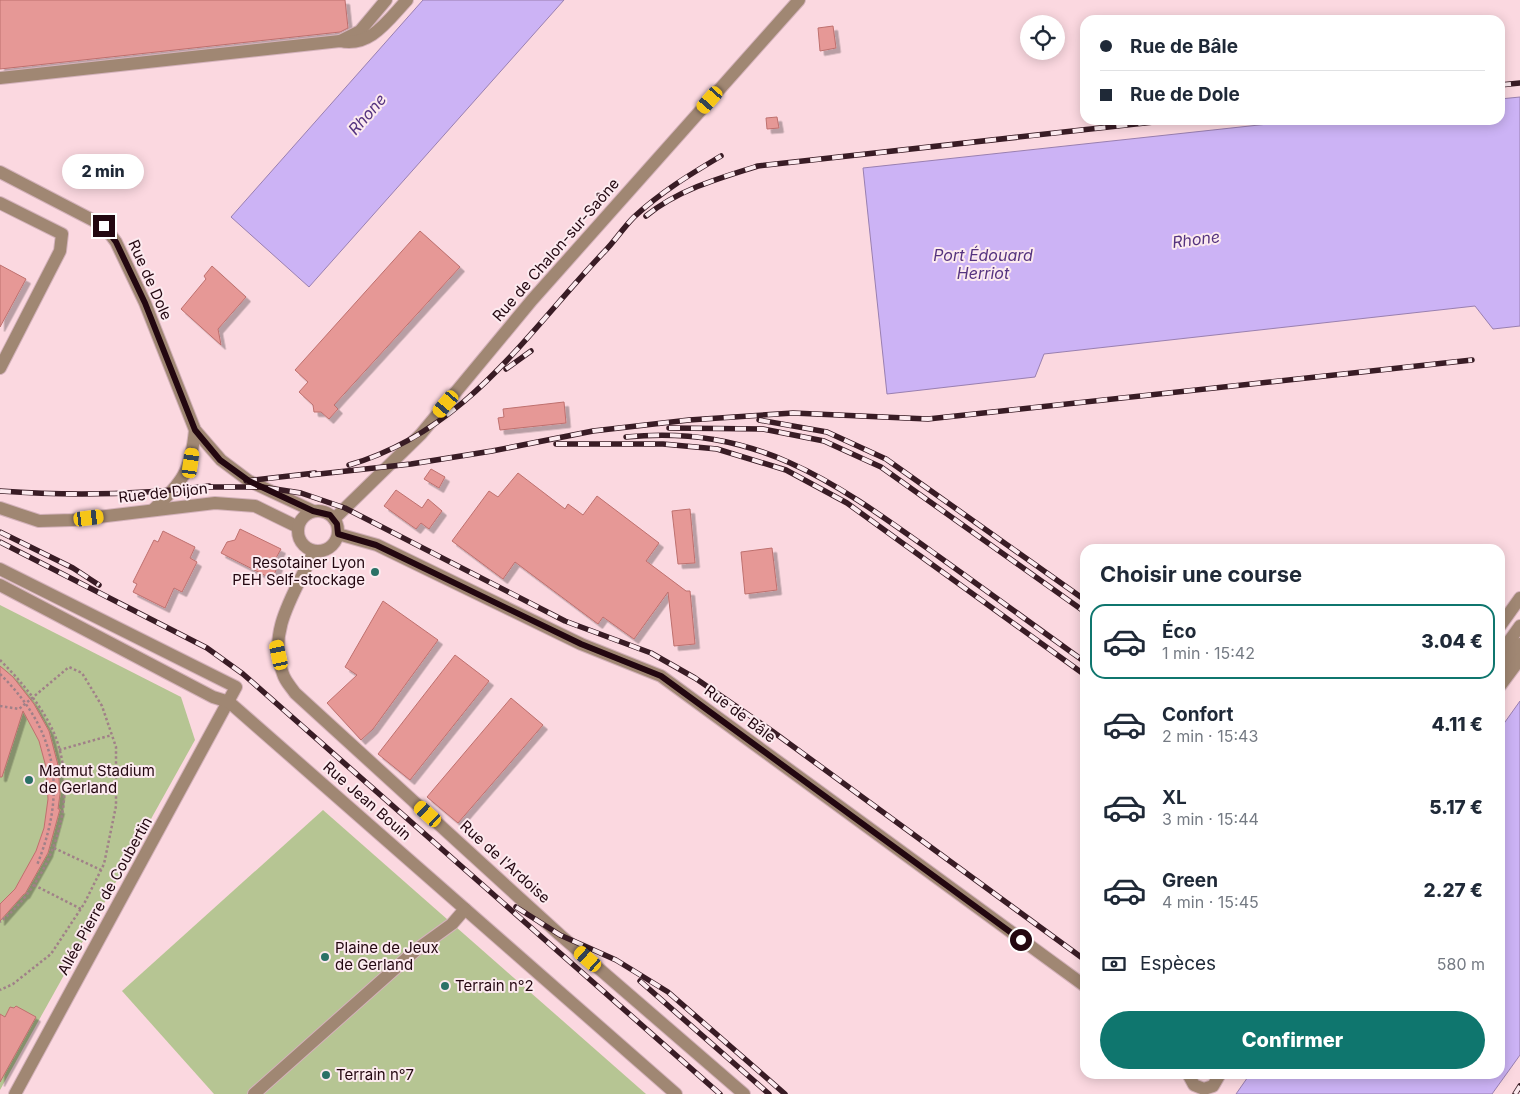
<!DOCTYPE html>
<html lang="fr">
<head>
<meta charset="utf-8">
<style>
	:root { --surface:#fff; --page:#f2f2f3; --text:#1f2937; --muted:#747a83; --line:#e0e1e3; --accent:#0f766e }
	body { margin:0; font-family:Inter,sans-serif; background:var(--page); color:var(--text); height:100vh; display:flex; flex-direction:column; font-size:19px; white-space:nowrap }
	* { box-sizing:border-box; margin:0 }
	p { font-size:16px; color:var(--muted) }
	.icon { flex:none; width:28px; height:28px; fill:none; stroke:currentColor; stroke-width:2; stroke-linecap:round; stroke-linejoin:round }
	.map { position:relative; flex:1; overflow:hidden }
	.side { position:absolute; left:1080px; top:544px; width:425px; height:535px; display:flex; flex-direction:column; background:var(--surface); border-radius:15px; box-shadow:0 2px 12px #0003 }
	.side>* { flex:none }
	.guide { position:absolute; left:1080px; top:15px; width:425px; height:110px; border-radius:15px; box-shadow:0 2px 12px #0003; display:grid; align-content:center; height:110px; padding:0 20px; background:var(--surface) }
	.buttons { position:absolute; left:1020px; top:15px; display:grid; gap:10px }
	.buttons a { display:grid; place-items:center; width:45px; height:45px; border-radius:50%; background:var(--surface); box-shadow:0 2px 12px #0003; font-size:25px }
	.end { position:absolute; width:22px; height:22px; margin:-11px; border:6px solid #230710; background:#fff; box-shadow:0 0 0 2px #fff }
	.from { border-radius:50% }
	.bubble { position:absolute; height:35px; border-radius:18px; background:var(--surface); box-shadow:0 2px 12px #0003; font-size:16px; font-weight:800; line-height:35px; text-align:center }
	.car { position:absolute; width:15px; height:30px; margin:-15px -8px; border-radius:6px; box-shadow:0 0 4px 1px #0007; background:linear-gradient(#f5c518 24%,#345 0 40%,#f5c518 0 76%,#345 0 86%,#f5c518 0) }
	.guide b { display:flex; align-items:center; gap:18px; height:48px; font-size:19px }
	.guide b+b { border-top:1px solid var(--line) }
	.guide i { width:12px; height:12px; background:var(--text) }
	ul { padding:0; list-style:none }
	li { display:flex; align-items:center; gap:15px; height:75px; margin:0 10px 8px; padding:0 10px; border:2px solid transparent; border-radius:15px }
	li div { flex:1 }
	li b { display:block; font-size:19px }
	li em { font-style:normal; font-weight:800 }
	li.on { border-color:var(--accent) }
	li>.icon { width:45px; height:45px; stroke-width:1.5 }
	h2 { padding:0 20px; font-size:22px; line-height:60px }
	.pay { display:flex; align-items:center; gap:12px; height:55px; padding:0 20px; font-size:19px }
	.pay p { margin-inline-start:auto }
	.primary-button { display:flex; gap:10px; margin-top:auto; padding:10px 20px }
	.primary-button a { flex:1; height:58px; border-radius:30px; background:var(--accent); color:#fff; font-size:20px; font-weight:800; line-height:58px; text-align:center }
	.map>svg:first-child { display:block }
	.green { fill:#b6c593 }
	.water { fill:#ccb3f5; stroke:#997fb0 }
	.building { fill:#e69896; stroke:#be706e; filter:url(#shadow) }
	.lines { fill:none; stroke-linecap:round; stroke-linejoin:round }
	.minor-casing { stroke:#d4b2bb; stroke-width:14 }
	.path { stroke:#a08088; stroke-width:2.5; stroke-dasharray:2.5 2.5; stroke-linecap:butt }
	.minor { stroke:#a08773; stroke-width:12 }
	.rail-casing { stroke:#391c25; stroke-width:5.5 }
	.rail { stroke:#fceaef; stroke-width:4; stroke-dasharray:11; stroke-linecap:butt }
	.route { stroke:#230710; stroke-width:6 }
	.poi-dot { fill:#2b7166; stroke:#fceaef; stroke-width:2 }
	.labels { text-anchor:middle; stroke-width:4; stroke-linejoin:round; paint-order:stroke }
	.street-label { font-size:15px; fill:#230710; stroke:#fceaef }
	.poi-label { font-size:15px; fill:#230710; stroke:#fceaef; text-anchor:start }
	.water-label { font-size:16px; font-style:italic; fill:#55337f; stroke:#fceaef }
</style>
</head>
<body>
<div class="map">
<svg width="1520" height="1094" viewBox="0 0 1520 1094">
	<defs>
		<filter id="shadow"><feDropShadow dx="4.5" dy="4.5" stdDeviation="0" flood-color="#0004"/></filter>
	</defs>
	<rect width="100%" height="100%" fill="#fbd8e0"/>
	<!-- green -->
	<g class="green">
		<polygon points="0,605 181,697 195,740 0,1090"/>
		<polygon points="323,810 646,1094 214,1094 122,991"/>
	</g>
	<!-- water -->
	<g class="water">
		<polygon points="423,0 564,0 309,287 231,217"/>
		<polygon points="1520,97 1520,326 1493,329 1475,306 1044,354 1035,377 887,394 863,168 1305,120 1500,120 1500,99"/>
		<polygon points="1520,701 1520,1055 1492,1094 1236,1094 1250,1074 1500,1074 1500,729"/>
	</g>
	<!-- building -->
	<g class="building">
		<polygon points="0,0 345,0 348,28 340,32 0,69"/>
		<polygon points="833,26 836,48 820,51 818,28"/>
		<polygon points="777,117 779,128 767,129 766,118"/>
		<polygon points="420,231 460,267 334,405 338,409 329,419 321,412 314,412 313,405 299,392 308,382 295,370"/>
		<polygon points="0,265 26,279 0,327"/>
		<polygon points="212,266 246,297 218,329 221,345 181,309 206,279 204,276"/>
		<polygon points="564,402 566,423 500,430 498,418 504,417 503,409"/>
		<polygon points="431,469 445,477 439,488 424,479"/>
		<polygon points="518,473 565,509 568,504 583,515 597,496 659,543 646,561 686,591 690,591 695,644 674,646 668,592 634,639 603,617 598,624 515,562 503,579 452,541 489,491 498,497"/>
		<polygon points="396,490 422,508 428,499 442,511 429,529 421,523 416,529 384,506"/>
		<polygon points="690,509 695,563 678,564 672,511"/>
		<polygon points="240,529 281,549 276,558 278,566 272,579 221,553 227,542 235,540"/>
		<polygon points="163,531 195,547 190,558 197,562 182,592 174,588 165,608 133,592 137,584 133,582 154,540 158,542"/>
		<polygon points="772,548 777,590 745,594 741,552"/>
		<polygon points="383,601 438,640 373,729 361,740 327,703 357,675 345,667"/>
		<polygon points="455,655 489,681 410,780 378,754"/>
		<polygon points="0,666 13,677 34,704 49,731 58,765 60,794 58,809 60,809 48,853 25,894 24,894 0,921 0,904 15,889 36,851 44,828 48,799 46,767 39,741 23,711 2,777 0,777"/>
		<polygon points="511,698 543,725 458,823 427,797"/>
		<polygon points="16,1006 36,1017 0,1082 0,1014 5,1017 10,1007 14,1008"/>
	</g>
	<g class="lines">
		<defs>
			<g id="minor">
				<polyline points="340,41 360,31 386,0"/>
				<path d="M 0,78 L 340,41 C 370,48 388,20 407,0"/>
				<polyline points="0,172 104,226 116,242 145,303 195,430 221,460 249,481 313,511"/>
				<polyline points="0,203 62,234 60,251 0,368"/>
				<polyline points="0,508 39,521 73,520 215,503 255,506 298,527"/>
				<path d="M 153,510 C 182,483 191,471 195,430"/>
				<circle cx="318" cy="531" r="20"/>
				<polyline points="334,519 421,434 532,300 799,0"/>
				<polyline points="338,534 377,545 581,644 661,676 1085,986"/>
				<path d="M 314,551 C 297,590 266,630 283,674 C 285,681 291,687 295,693 L 560,935 L 744,1094"/>
				<polyline points="0,569 236,687 15,1094"/>
				<polyline points="0,585 213,697 229,702 676,1094"/>
				<polyline points="1500,626 1520,598"/>
				<polyline points="1500,654 1520,626"/>
				<polyline points="1500,671 1520,644"/>
				<polyline points="1500,686 1520,659"/>
				<polyline points="1188,1074 1194,1085 1204,1089 1213,1086 1220,1074"/>
				<polyline points="254,1094 416,950 452,924 465,909"/>
			</g>
		</defs>
		<!-- minor casing -->
		<use href="#minor" class="minor-casing"/>
		<!-- path -->
		<g class="path">
			<path d="M 0,660 C 21,681 42,706 54,733 C 81,798 53,880 0,922"/>
			<path d="M 0,674 C 58,731 67,791 37,865"/>
			<polyline points="0,706 19,709 69,667 82,673 102,706 116,747 116,806 104,864 84,904 51,954 13,984 0,990"/>
			<polyline points="59,750 112,735"/>
			<polyline points="54,848 101,870"/>
			<polyline points="34,885 81,909"/>
		</g>
		<!-- minor -->
		<use href="#minor" class="minor"/>
		<defs>
			<g id="rail">
				<polyline points="1500,85 1520,83"/>
				<path d="M 646,216 C 678,190 719,178 758,166 L 1172,120"/>
				<polyline points="506,369 531,351"/>
				<polyline points="759,420 827,432 886,459 1085,600"/>
				<polyline points="669,428 763,429 824,441 881,467 1085,612"/>
				<path d="M 626,437 C 758,424 836,483 938,556 C 987,591 1036,627 1085,662"/>
				<polyline points="556,444 663,444 717,449 786,470 847,503 1085,675"/>
				<path d="M 349,465 C 466,431 525,335 604,252 C 615,241 623,228 634,217 C 661,192 689,175 721,156"/>
				<polyline points="310,475 411,464 492,451 593,431 689,420 793,413 928,419 1472,360"/>
				<polyline points="246,481 315,473"/>
				<polyline points="202,487 262,487 301,493 345,508 565,621 651,653 695,678 772,731 1085,960"/>
				<path d="M 0,491 C 69,496 140,495 209,486"/>
				<polyline points="0,532 73,568 99,585"/>
				<polyline points="0,542 207,648 243,674 720,1094"/>
				<polyline points="516,907 560,935 616,960 668,992 785,1094"/>
				<polyline points="640,981 769,1094"/>
				<polyline points="1515,1094 1520,1086"/>
			</g>
		</defs>
		<!-- rail casing -->
		<use href="#rail" class="rail-casing"/>
		<!-- rail -->
		<use href="#rail" class="rail"/>
	</g>
	<g class="lines">
		<!-- route -->
		<polyline class="route" points="104,226 116,242 145,303 195,430 220,460 249,481 313,511 330,515 337,524 338,534 376,545 581,644 661,676 1021,940"/>
	</g>
	<!-- markers -->
	<g class="poi-dot">
		<circle cx="375" cy="572" r="5"/>
		<circle cx="29" cy="780" r="5"/>
		<circle cx="325" cy="957" r="5"/>
		<circle cx="445" cy="986" r="5"/>
		<circle cx="326" cy="1075" r="5"/>
	</g>
	<g class="labels">
		<!-- street labels -->
		<g class="street-label">
			<text transform="translate(556 250) rotate(-49)" y="5">Rue de Chalon-sur-Saône</text>
			<text transform="translate(150 280) rotate(66)" y="5">Rue de Dole</text>
			<text transform="translate(163 493) rotate(-6)" y="5">Rue de Dijon</text>
			<text transform="translate(740 714) rotate(37)" y="5">Rue de Bâle</text>
			<text transform="translate(367 801) rotate(41)" y="5">Rue Jean Bouin</text>
			<text transform="translate(505 862) rotate(42)" y="5">Rue de l'Ardoise</text>
			<text transform="translate(105 896) rotate(-61)" y="5">Allée Pierre de Coubertin</text>
		</g>
		<!-- poi labels -->
		<g class="poi-label">
			<text x="365" y="568" text-anchor="end">Resotainer Lyon<tspan x="365" dy="17">PEH Self-stockage</tspan></text>
			<text x="39" y="776">Matmut Stadium<tspan x="39" dy="17">de Gerland</tspan></text>
			<text x="335" y="953">Plaine de Jeux<tspan x="335" dy="17">de Gerland</tspan></text>
			<text x="455" y="991">Terrain n°2</text>
			<text x="336" y="1080">Terrain n°7</text>
		</g>
		<!-- water labels -->
		<g class="water-label">
			<text transform="translate(367 114) rotate(-49)" y="6">Rhone</text>
			<text transform="translate(1196 239) rotate(-7)" y="6">Rhone</text>
			<text x="983" y="261">Port Édouard<tspan x="983" dy="18">Herriot</tspan></text>
		</g>
	</g>
</svg>
<div class="buttons">
<a><svg class="icon" aria-label="locate" viewBox="0 0 24 24"><circle cx="12" cy="12" r="6"/><path d="M12 2v4M12 18v4M2 12h4M18 12h4"/></svg></a>
</div>
<i class="end from" style="left:1021px;top:940px"></i>
<i class="end" style="left:104px;top:226px"></i>
<div class="bubble" style="left:62px;top:154px;width:82px">2 min</div>
<i class="car" style="left:710px;top:100px;rotate:221deg"></i>
<i class="car" style="left:446px;top:404px;rotate:220deg"></i>
<i class="car" style="left:191px;top:463px;rotate:8deg"></i>
<i class="car" style="left:89px;top:518px;rotate:83deg"></i>
<i class="car" style="left:279px;top:655px;rotate:348deg"></i>
<i class="car" style="left:428px;top:814px;rotate:312deg"></i>
<i class="car" style="left:588px;top:959px;rotate:311deg"></i>
<div class="guide">
<b><i class="from"></i>Rue de Bâle</b>
<b><i></i>Rue de Dole</b>
</div>
<section class="side">
<h2>Choisir une course</h2>
<ul>
<li class="on"><svg class="icon" aria-label="car" viewBox="0 0 24 24"><path d="M5 17H2v-5l4-1 3-4h7l3 4 3 1v5h-3M9 17h6M6 11h13"/><circle cx="7" cy="17" r="2"/><circle cx="17" cy="17" r="2"/></svg><div><b>Éco</b><p>1 min · 15:42</p></div><em>3.04 €</em></li>
<li><svg class="icon" aria-label="car" viewBox="0 0 24 24"><path d="M5 17H2v-5l4-1 3-4h7l3 4 3 1v5h-3M9 17h6M6 11h13"/><circle cx="7" cy="17" r="2"/><circle cx="17" cy="17" r="2"/></svg><div><b>Confort</b><p>2 min · 15:43</p></div><em>4.11 €</em></li>
<li><svg class="icon" aria-label="car" viewBox="0 0 24 24"><path d="M5 17H2v-5l4-1 3-4h7l3 4 3 1v5h-3M9 17h6M6 11h13"/><circle cx="7" cy="17" r="2"/><circle cx="17" cy="17" r="2"/></svg><div><b>XL</b><p>3 min · 15:44</p></div><em>5.17 €</em></li>
<li><svg class="icon" aria-label="car" viewBox="0 0 24 24"><path d="M5 17H2v-5l4-1 3-4h7l3 4 3 1v5h-3M9 17h6M6 11h13"/><circle cx="7" cy="17" r="2"/><circle cx="17" cy="17" r="2"/></svg><div><b>Green</b><p>4 min · 15:45</p></div><em>2.27 €</em></li>
</ul>
<div class="pay"><svg class="icon" aria-label="cash" viewBox="0 0 24 24"><path d="M3 7h18v10H3z"/><circle cx="12" cy="12" r="2"/></svg>Espèces<p>580 m</p></div>
<div class="primary-button"><a>Confirmer</a></div>
</section>
</div>
</body>
</html>
